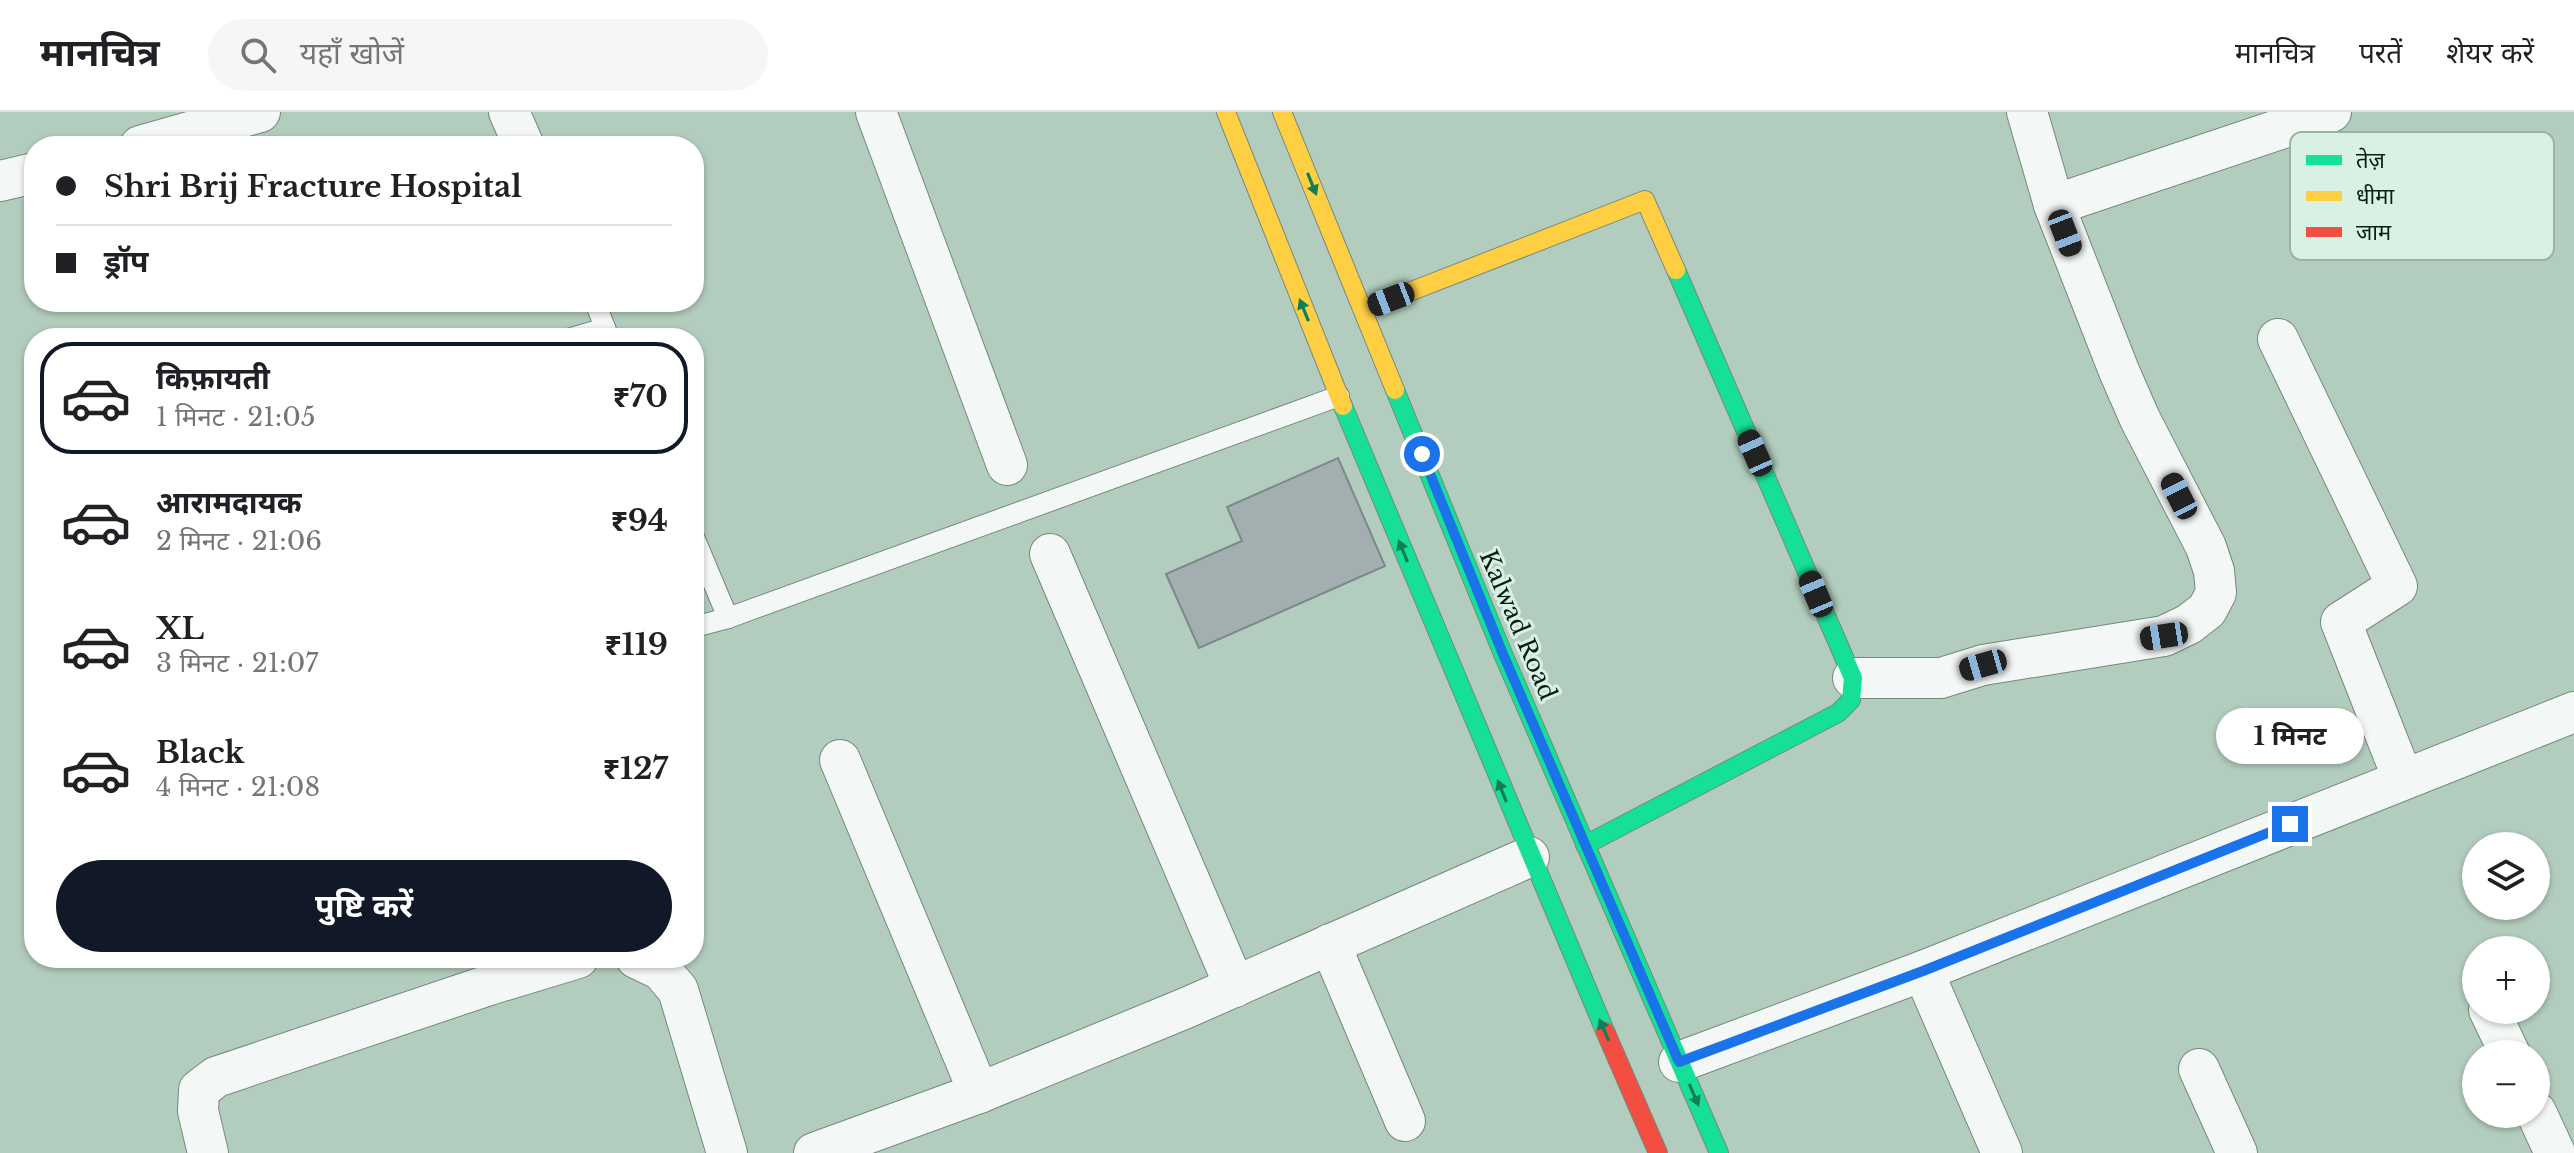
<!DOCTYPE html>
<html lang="hi">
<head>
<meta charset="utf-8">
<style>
	:root { --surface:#fff; --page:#f6f6f6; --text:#202124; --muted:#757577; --line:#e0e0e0; --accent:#111827 }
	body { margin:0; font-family:"Libre Baskerville","Noto Sans Devanagari",serif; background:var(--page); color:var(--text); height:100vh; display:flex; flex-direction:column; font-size:30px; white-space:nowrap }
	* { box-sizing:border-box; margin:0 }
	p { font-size:26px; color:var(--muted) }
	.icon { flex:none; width:44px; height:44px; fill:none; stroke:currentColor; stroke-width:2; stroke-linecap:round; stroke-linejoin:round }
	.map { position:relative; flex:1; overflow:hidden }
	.details { position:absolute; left:24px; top:216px; width:680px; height:640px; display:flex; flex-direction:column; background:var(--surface); border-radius:32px; box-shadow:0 2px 6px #0004 }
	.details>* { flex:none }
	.hud { position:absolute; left:24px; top:24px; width:680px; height:176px; border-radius:32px; box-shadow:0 2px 6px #0004; display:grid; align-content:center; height:176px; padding:0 32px; background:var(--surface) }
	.fabs { position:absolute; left:2462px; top:720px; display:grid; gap:16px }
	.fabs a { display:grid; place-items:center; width:88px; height:88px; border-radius:50%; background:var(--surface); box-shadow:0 2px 6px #0004; font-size:40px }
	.end { position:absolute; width:36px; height:36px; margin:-18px; border:10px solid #1a73e8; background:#fff; box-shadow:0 0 0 4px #fff }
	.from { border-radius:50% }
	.bubble { position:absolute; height:56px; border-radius:28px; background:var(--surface); box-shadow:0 2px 6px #0004; font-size:26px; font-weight:700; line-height:56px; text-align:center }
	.car { position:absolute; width:24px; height:48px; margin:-24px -12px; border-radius:10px; box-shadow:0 0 6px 2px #0007; background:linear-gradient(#222 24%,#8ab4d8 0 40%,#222 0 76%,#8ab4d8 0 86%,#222 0) }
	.hud b { display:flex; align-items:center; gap:28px; height:76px; font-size:30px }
	.hud b+b { border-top:2px solid var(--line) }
	.hud i { width:20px; height:20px; background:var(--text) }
	ul { padding:14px 0 0; list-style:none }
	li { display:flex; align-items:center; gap:24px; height:112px; margin:0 16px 12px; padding:0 16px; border:4px solid transparent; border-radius:32px }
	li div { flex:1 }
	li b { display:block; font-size:30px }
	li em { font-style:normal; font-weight:700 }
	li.selected { border-color:var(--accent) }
	li>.icon { width:72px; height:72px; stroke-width:1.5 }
	.button { display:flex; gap:16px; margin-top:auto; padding:16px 32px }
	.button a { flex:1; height:92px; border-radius:48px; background:var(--accent); color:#fff; font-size:32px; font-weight:700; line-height:92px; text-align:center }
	header { display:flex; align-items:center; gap:48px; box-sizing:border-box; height:112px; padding:0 40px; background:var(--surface); border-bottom:2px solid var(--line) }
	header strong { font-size:38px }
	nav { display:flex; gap:44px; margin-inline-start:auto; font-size:28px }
	.search { width:560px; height:72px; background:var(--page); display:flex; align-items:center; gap:20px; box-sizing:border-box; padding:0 28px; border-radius:44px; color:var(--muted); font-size:30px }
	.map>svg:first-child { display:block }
	.building { fill:#a2aeb0; stroke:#7c8889; stroke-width:2 }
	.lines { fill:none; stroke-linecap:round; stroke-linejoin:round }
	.lane-casing { stroke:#75897e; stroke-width:22 }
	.street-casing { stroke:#75897e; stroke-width:42 }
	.fast-casing { stroke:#75897e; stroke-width:20 }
	.slow-casing { stroke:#75897e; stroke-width:20 }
	.jam-casing { stroke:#75897e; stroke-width:20 }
	.lane { stroke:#f3f7f5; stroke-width:20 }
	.street { stroke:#f3f7f5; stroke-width:40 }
	.fast { stroke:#16e098; stroke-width:18 }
	.slow { stroke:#ffcf43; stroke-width:18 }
	.jam { stroke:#f24e42; stroke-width:18 }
	.oneway { fill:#107e56 }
	.route { stroke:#1a73e8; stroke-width:10 }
	.labels { text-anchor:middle; stroke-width:6; stroke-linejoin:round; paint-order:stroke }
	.street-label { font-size:24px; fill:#0a1c13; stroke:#d9f1e3 }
	.key { fill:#d9f1e3; stroke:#9bb1a5; stroke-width:2 }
	.key-label { font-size:22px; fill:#0a1c13 }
</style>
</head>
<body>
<header>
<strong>मानचित्र</strong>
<div class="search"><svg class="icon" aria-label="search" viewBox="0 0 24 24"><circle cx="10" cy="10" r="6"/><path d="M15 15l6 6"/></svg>यहाँ खोजें</div>
<nav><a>मानचित्र</a><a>परतें</a><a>शेयर करें</a></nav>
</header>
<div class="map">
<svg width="2574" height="1041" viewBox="0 0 2574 1041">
	<rect width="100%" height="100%" fill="#b2ccbd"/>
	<!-- building -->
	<polygon class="building" points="1338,346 1385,454 1199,536 1166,462 1242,429 1227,395"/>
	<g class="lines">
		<defs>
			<g id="lane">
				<polyline points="595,190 609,226"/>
				<polyline points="571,226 605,216"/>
				<polyline points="694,425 728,506"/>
				<polyline points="694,515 728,506 1339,284"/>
			</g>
			<g id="street">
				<polyline points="509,0 524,34"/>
				<polyline points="876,0 1007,353"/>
				<polyline points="140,34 260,0"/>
				<polyline points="0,69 34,61"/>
				<polyline points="2054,93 2331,0"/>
				<polyline points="2278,227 2397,474 2341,510 2403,667"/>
				<polyline points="1050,442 1235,875"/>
				<polyline points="1853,566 1941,566 1983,553 2164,524 2189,512 2207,498 2216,481 2214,459 2206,435 2140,307 2119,259 2054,93 2027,0"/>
				<polyline points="840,648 979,981"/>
				<polyline points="1330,832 1405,1009"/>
				<polyline points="636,846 661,858 678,878 727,1041"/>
				<polyline points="1923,859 2002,1041"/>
				<polyline points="2489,898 2510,942"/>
				<polyline points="1679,950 1923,859 2574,600"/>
				<polyline points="2199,957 2237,1041"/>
				<polyline points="2536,1000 2555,1041"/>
				<polyline points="208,1041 198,999 199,978 216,965 489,873 578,846"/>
				<polyline points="814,1041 979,981 1186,896 1529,745"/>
			</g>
			<g id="fast">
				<polyline points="1395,278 1503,542 1719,1041"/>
				<polyline points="1343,294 1605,919"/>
				<polyline points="1585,733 1838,601 1851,588 1853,566 1676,158"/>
			</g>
			<g id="slow">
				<polyline points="1226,0 1343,294"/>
				<polyline points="1282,0 1395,278"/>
				<polyline points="1363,198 1645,88 1676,158"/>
			</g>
			<polyline id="jam" points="1605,919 1658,1041"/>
		</defs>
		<!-- lane casing -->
		<use href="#lane" class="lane-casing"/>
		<!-- street casing -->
		<use href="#street" class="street-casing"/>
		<!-- fast casing -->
		<use href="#fast" class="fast-casing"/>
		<!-- slow casing -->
		<use href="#slow" class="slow-casing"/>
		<!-- jam casing -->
		<use href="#jam" class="jam-casing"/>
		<!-- lane -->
		<use href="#lane" class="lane"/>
		<!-- street -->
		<use href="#street" class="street"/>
		<!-- fast -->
		<use href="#fast" class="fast"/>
		<!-- slow -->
		<use href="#slow" class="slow"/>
		<!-- jam -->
		<use href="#jam" class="jam"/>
	</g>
	<!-- one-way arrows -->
	<defs><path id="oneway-solid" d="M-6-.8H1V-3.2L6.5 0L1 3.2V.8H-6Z" transform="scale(2)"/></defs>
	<g class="oneway">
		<use href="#oneway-solid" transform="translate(1312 72) rotate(68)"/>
		<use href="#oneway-solid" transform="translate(1304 198) rotate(-112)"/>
		<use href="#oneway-solid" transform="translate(1403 439) rotate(-112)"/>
		<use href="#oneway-solid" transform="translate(1502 679) rotate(-112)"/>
		<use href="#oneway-solid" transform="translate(1604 918) rotate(-114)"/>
		<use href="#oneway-solid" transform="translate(1694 983) rotate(67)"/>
	</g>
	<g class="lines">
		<!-- route -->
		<polyline class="route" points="1422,342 1503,542 1679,950 1923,859 2290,712"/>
	</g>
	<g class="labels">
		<!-- street labels -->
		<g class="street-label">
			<text transform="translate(1518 513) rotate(67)" y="8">Kalwad Road</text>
		</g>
	</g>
	<!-- legend -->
	<rect x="2290" y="20" width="264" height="128" rx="12" class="key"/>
	<rect x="2306" y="43" width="36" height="10" fill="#16e098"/>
	<rect x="2306" y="79" width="36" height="10" fill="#ffcf43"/>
	<rect x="2306" y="115" width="36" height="10" fill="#f24e42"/>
	<g class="key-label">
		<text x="2356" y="56">तेज़</text>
		<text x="2356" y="92">धीमा</text>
		<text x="2356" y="128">जाम</text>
	</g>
</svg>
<div class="fabs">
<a><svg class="icon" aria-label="layers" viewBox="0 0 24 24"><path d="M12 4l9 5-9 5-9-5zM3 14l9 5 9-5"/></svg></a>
<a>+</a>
<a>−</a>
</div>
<i class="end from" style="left:1422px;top:342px"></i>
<i class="end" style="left:2290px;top:712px"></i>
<div class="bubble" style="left:2216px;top:596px;width:148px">1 मिनट</div>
<i class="car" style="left:2065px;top:121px;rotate:159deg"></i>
<i class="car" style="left:1391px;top:187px;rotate:249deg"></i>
<i class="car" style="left:1755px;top:341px;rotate:336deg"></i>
<i class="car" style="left:2179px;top:384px;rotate:333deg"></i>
<i class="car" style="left:1816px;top:482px;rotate:337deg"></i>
<i class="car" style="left:2164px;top:524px;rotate:261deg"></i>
<i class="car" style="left:1983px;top:553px;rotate:254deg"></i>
<div class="hud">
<b><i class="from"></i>Shri Brij Fracture Hospital</b>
<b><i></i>ड्रॉप</b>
</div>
<section class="details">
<ul>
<li class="selected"><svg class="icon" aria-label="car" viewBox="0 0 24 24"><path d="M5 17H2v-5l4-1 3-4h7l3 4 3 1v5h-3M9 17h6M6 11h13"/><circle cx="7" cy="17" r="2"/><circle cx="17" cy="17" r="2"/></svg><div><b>किफ़ायती</b><p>1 मिनट · 21:05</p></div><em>₹70</em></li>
<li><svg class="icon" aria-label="car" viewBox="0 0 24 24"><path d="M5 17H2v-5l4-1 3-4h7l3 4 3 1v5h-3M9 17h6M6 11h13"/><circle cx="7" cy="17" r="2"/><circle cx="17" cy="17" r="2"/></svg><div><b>आरामदायक</b><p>2 मिनट · 21:06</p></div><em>₹94</em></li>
<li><svg class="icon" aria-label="car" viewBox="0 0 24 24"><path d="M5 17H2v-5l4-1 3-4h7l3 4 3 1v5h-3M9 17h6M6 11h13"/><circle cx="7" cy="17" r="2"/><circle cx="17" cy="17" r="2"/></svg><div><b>XL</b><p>3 मिनट · 21:07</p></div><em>₹119</em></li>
<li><svg class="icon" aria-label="car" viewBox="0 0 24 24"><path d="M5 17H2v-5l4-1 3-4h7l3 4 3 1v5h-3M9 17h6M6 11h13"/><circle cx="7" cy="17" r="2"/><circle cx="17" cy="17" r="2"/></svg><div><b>Black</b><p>4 मिनट · 21:08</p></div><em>₹127</em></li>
</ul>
<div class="button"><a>पुष्टि करें</a></div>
</section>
</div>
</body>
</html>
